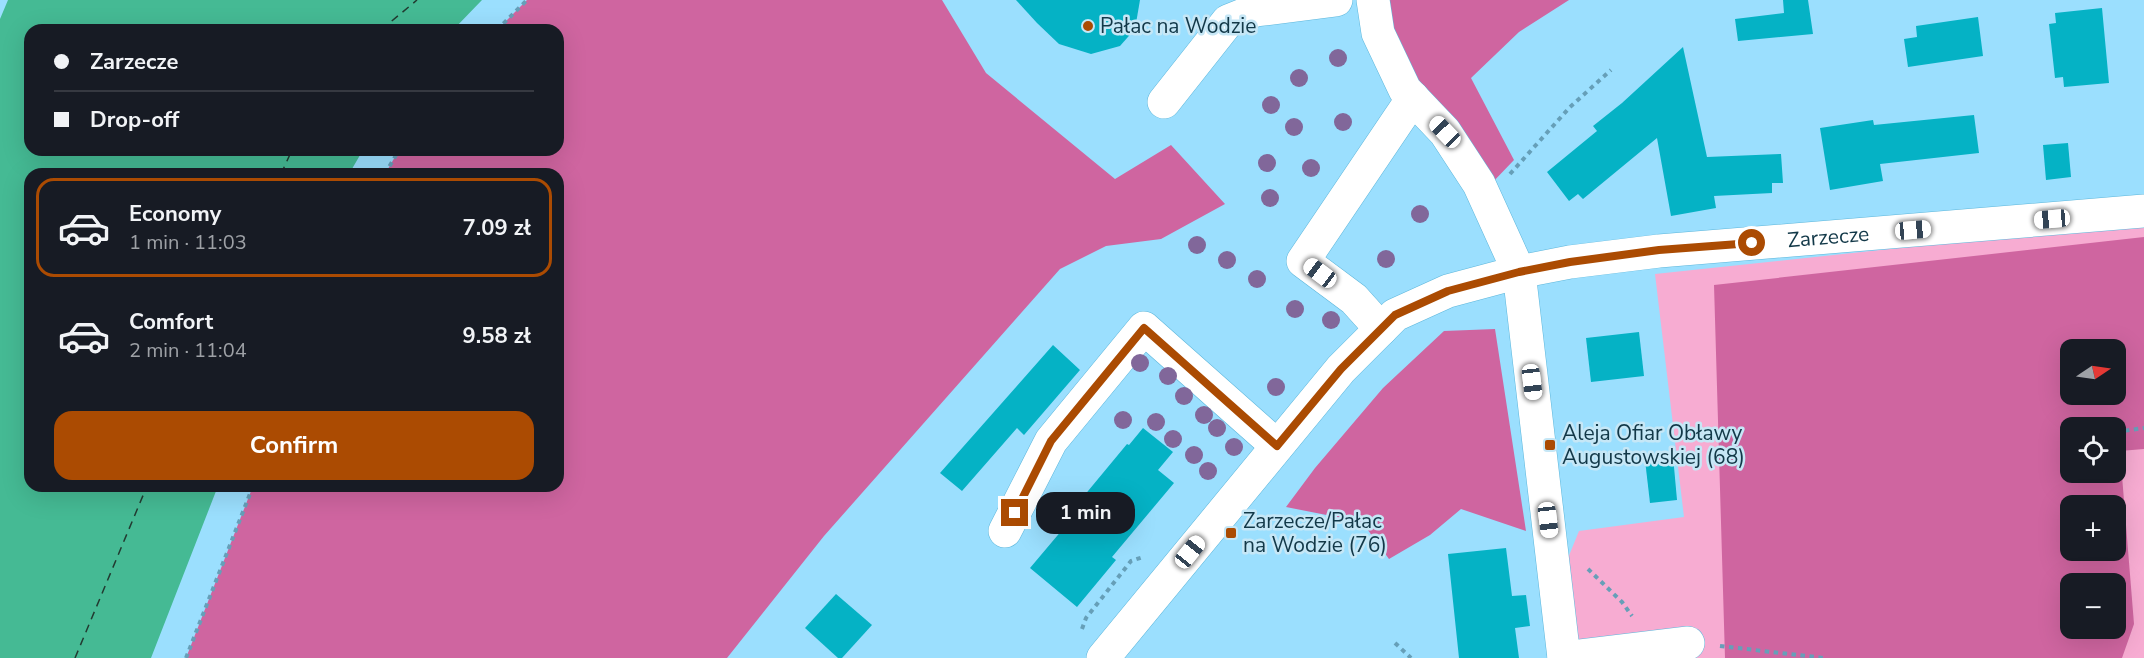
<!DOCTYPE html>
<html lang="en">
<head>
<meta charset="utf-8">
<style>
	:root { --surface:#171b24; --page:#242831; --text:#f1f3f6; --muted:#9ea1a6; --line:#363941; --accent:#ab4b02 }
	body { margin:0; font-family:"Nunito Sans",sans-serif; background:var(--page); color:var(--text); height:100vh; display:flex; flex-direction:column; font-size:22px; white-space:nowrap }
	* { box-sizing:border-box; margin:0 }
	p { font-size:20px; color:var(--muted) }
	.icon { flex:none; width:33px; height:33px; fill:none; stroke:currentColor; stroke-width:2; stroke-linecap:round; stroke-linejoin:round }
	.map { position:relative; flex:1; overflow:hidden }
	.sheet { position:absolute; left:24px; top:168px; width:540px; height:324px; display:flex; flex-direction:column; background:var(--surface); border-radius:18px; box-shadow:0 6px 24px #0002 }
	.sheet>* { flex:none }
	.top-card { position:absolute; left:24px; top:24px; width:540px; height:132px; border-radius:18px; box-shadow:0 6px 24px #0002; display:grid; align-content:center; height:132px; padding:0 30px; background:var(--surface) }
	.needle { width:39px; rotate:77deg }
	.tools { position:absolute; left:2060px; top:339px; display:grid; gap:12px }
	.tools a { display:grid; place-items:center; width:66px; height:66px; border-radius:12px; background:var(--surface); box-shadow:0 6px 24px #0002; font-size:30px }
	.end { position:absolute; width:27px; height:27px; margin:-14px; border:8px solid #ab4b02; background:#fff; box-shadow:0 0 0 3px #fff }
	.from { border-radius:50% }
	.bubble { position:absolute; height:42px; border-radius:18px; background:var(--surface); box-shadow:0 6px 24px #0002; font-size:20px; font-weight:700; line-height:42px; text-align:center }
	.car { position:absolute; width:18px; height:36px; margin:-18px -9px; border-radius:8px; box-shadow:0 0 4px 2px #0007; background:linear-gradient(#fff 24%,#345 0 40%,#fff 0 76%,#345 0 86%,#fff 0) }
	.top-card b { display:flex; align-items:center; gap:21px; height:57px; font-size:22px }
	.top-card b+b { border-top:2px solid var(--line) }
	.top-card i { width:15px; height:15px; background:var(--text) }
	ul { padding:10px 0 0; list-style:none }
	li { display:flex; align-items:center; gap:18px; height:99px; margin:0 12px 9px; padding:0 18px; border:3px solid transparent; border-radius:18px }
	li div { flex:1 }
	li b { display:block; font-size:22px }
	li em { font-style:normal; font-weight:700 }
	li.active { border-color:var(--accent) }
	li>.icon { width:54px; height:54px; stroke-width:1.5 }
	.action { display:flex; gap:12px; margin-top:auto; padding:12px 30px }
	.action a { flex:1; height:69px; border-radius:18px; background:var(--accent); color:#fff; font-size:24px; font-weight:700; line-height:69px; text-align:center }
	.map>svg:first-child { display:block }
	.green { fill:#f7acd2; fill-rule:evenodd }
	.forest { fill:#cf65a0; fill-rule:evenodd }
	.water { fill:#45ba94 }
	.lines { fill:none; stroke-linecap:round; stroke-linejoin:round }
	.ferry { stroke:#223b31; stroke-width:1.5; stroke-dasharray:8 6; stroke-linecap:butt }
	.building { fill:#05b2c5 }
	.minor-casing { stroke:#5cb6db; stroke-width:34 }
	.path { stroke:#669fb8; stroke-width:4; stroke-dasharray:4.5 4.5; stroke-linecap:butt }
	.minor { stroke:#fff; stroke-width:33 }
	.tree { fill:#81679a }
	.route { stroke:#ab4b02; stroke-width:8 }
	.poi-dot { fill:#ab4b02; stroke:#c6e7f6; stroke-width:2 }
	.labels { text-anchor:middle; stroke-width:5; stroke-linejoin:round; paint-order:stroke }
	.poi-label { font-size:21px; fill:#123848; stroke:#c6e7f6; text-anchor:start }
	.street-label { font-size:21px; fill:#123848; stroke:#c6e7f6 }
</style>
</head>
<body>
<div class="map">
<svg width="2144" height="658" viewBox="0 0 2144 658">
	<rect width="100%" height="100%" fill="#9bdffe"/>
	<!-- green -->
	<path class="green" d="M 2144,222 L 2144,658 L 1579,658 L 1568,558 L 1579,531 L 1684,517 L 1655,274 ZM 2070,350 L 2115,350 L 2115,394 L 2070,394 ZM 2070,428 L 2115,428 L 2115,472 L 2070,472 ZM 2070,506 L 2115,506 L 2115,550 L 2070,550 ZM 2070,584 L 2115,584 L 2115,628 L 2070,628 Z"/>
	<!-- forest -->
	<g class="forest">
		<polygon points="527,0 942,0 986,73 1115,179 1171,145 1225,204 1161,239 1106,246 1060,269 824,536 727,658 186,658 253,486 558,486 558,174 385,174 399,150 558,150 558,30 497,30"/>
		<polygon points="1387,0 1569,0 1519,32 1471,78 1514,160 1490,185 1403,71"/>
		<path d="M 2144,237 L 2144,449 L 2120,451 L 2134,624 L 2122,658 L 1725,658 L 1714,285 ZM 2070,350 L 2115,350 L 2115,394 L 2070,394 ZM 2070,428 L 2115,428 L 2115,472 L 2070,472 ZM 2070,506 L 2115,506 L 2115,550 L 2070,550 ZM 2070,584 L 2115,584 L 2115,628 L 2070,628 Z"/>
		<polygon points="1495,329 1526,531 1461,509 1430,535 1389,559 1362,522 1286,507 1315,468 1383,388 1444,331"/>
	</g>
	<!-- water -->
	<polygon class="water" points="8,0 482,0 453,30 30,30 30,150 363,150 349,174 30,174 30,486 218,486 151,658 0,658 0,19"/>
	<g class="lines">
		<!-- ferry -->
		<g class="ferry">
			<polyline points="381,30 417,0"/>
			<polyline points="281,174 292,150"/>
			<polyline points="75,658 147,486"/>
		</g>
	</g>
	<!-- building -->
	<g class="building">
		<polygon points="1016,0 1140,0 1135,29 1120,46 1091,54 1059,44 1037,23"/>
		<polygon points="1783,0 1808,0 1813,34 1738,41 1735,19 1784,13"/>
		<polygon points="2102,8 2109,83 2064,87 2063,77 2055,78 2049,24 2056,23 2055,13"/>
		<polygon points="1978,17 1983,56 1908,67 1904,39 1917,37 1916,26"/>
		<polygon points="1683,47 1707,157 1781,154 1783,183 1772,183 1772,193 1714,196 1716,208 1671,216 1657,138 1583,199 1578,194 1569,201 1547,172 1597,131 1593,126 1622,103"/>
		<polygon points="1974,115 1979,153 1880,164 1883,181 1830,190 1820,128 1873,120 1874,125"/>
		<polygon points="2068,143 2071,177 2046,180 2043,145"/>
		<polygon points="1639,332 1644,376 1591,382 1586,338"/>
		<polygon points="1053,345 1080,370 1024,435 1017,428 962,491 940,473"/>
		<polygon points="1143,428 1173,452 1158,470 1174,483 1112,557 1116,560 1077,607 1030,568 1068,523 1064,520 1127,444 1129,445"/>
		<polygon points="1673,456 1677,500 1650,503 1645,460"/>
		<polygon points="1506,548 1512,596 1526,595 1530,626 1515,628 1519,658 1459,658 1448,554"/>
		<polygon points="836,594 872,625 842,658 838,658 805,628"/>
	</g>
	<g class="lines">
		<defs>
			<g id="minor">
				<polyline points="1373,0 1378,33 1405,90 1445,132 1479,184 1519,272 1564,658"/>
				<polyline points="1164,102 1228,21 1256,10 1336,0"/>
				<polyline points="1381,329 1354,299 1303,261 1413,98"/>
				<polyline points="1005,531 1051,441 1144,328 1277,446"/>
				<path id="s1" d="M 1103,658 L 1341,369 L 1395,315 L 1448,291 L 1519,272 L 1570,262 L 1659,251 L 2144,211"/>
				<polyline points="1564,658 1688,643"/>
			</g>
		</defs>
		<!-- minor casing -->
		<use href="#minor" class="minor-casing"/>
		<!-- path -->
		<g class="path">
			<polyline points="497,30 527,0"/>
			<polyline points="385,174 399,150"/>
			<polyline points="1510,174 1570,107 1611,70"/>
			<polyline points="2116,432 2144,428"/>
			<polyline points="1588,569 1622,602 1632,616"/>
			<polyline points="1082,629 1086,618 1131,561 1143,557"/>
			<polyline points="1395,643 1411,658"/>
			<polyline points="1720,646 1824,658"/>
			<polyline points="186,658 253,486"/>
		</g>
		<!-- minor -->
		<use href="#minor" class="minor"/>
	</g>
	<!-- trees -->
	<g class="tree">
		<circle cx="1338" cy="58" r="9"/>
		<circle cx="1299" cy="78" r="9"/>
		<circle cx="1271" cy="105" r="9"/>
		<circle cx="1343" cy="122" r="9"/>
		<circle cx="1294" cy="127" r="9"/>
		<circle cx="1267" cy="163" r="9"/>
		<circle cx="1311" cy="168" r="9"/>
		<circle cx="1270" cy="198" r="9"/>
		<circle cx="1420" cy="214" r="9"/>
		<circle cx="1197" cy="245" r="9"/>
		<circle cx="1386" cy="259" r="9"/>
		<circle cx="1227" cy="260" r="9"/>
		<circle cx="1257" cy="279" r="9"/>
		<circle cx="1295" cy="309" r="9"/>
		<circle cx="1331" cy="320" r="9"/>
		<circle cx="1140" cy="363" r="9"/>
		<circle cx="1168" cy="376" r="9"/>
		<circle cx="1276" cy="387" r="9"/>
		<circle cx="1184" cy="396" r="9"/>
		<circle cx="1204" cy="415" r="9"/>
		<circle cx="1123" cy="420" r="9"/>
		<circle cx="1156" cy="422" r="9"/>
		<circle cx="1217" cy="428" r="9"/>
		<circle cx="1173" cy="439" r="9"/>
		<circle cx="1234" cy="447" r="9"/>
		<circle cx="1194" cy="455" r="9"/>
		<circle cx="1208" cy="471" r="9"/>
	</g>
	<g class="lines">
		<!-- route -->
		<polyline class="route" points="1015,513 1051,441 1144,328 1277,446 1341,369 1395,315 1448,291 1519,272 1570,262 1659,250 1752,243"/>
	</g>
	<!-- markers -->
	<g class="poi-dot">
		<circle cx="1088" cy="26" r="6"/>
		<rect x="1544" y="439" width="12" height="12" rx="3"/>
		<rect x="1225" y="527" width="12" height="12" rx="3"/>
	</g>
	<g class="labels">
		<!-- poi labels -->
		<g class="poi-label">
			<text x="1100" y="33">Pałac na Wodzie</text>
			<text x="1562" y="440">Aleja Ofiar Obławy<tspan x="1562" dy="24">Augustowskiej (68)</tspan></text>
			<text x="1243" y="528">Zarzecze/Pałac<tspan x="1243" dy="24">na Wodzie (76)</tspan></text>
		</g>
		<!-- street labels -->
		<g class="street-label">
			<text dy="7" stroke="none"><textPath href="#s1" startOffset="894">Zarzecze</textPath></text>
		</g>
	</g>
</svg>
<div class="tools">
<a><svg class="needle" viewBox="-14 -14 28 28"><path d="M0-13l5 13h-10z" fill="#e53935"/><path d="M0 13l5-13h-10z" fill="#9ea1a6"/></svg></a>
<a><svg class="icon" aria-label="locate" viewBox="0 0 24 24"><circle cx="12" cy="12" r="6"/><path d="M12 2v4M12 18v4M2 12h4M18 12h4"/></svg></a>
<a>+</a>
<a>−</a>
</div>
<i class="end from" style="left:1752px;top:243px"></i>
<i class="end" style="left:1015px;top:513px"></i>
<div class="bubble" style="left:1036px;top:492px;width:99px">1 min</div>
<i class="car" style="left:1445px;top:132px;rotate:316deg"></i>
<i class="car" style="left:2052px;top:219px;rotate:265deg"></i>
<i class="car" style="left:1913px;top:230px;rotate:85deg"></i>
<i class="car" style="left:1320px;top:273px;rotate:307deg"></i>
<i class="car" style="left:1532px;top:382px;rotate:173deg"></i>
<i class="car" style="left:1548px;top:520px;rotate:173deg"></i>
<i class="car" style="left:1190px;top:552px;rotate:39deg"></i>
<div class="top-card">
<b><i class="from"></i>Zarzecze</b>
<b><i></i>Drop-off</b>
</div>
<section class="sheet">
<ul>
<li class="active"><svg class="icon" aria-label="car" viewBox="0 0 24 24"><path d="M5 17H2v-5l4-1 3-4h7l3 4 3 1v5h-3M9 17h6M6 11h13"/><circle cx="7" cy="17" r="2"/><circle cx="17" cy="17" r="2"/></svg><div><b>Economy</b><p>1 min · 11:03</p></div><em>7.09 zł</em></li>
<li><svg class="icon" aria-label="car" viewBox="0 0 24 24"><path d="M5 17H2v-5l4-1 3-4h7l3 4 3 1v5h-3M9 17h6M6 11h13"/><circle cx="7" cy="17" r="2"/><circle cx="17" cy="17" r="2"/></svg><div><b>Comfort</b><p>2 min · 11:04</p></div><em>9.58 zł</em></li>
</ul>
<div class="action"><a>Confirm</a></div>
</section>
</div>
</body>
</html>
